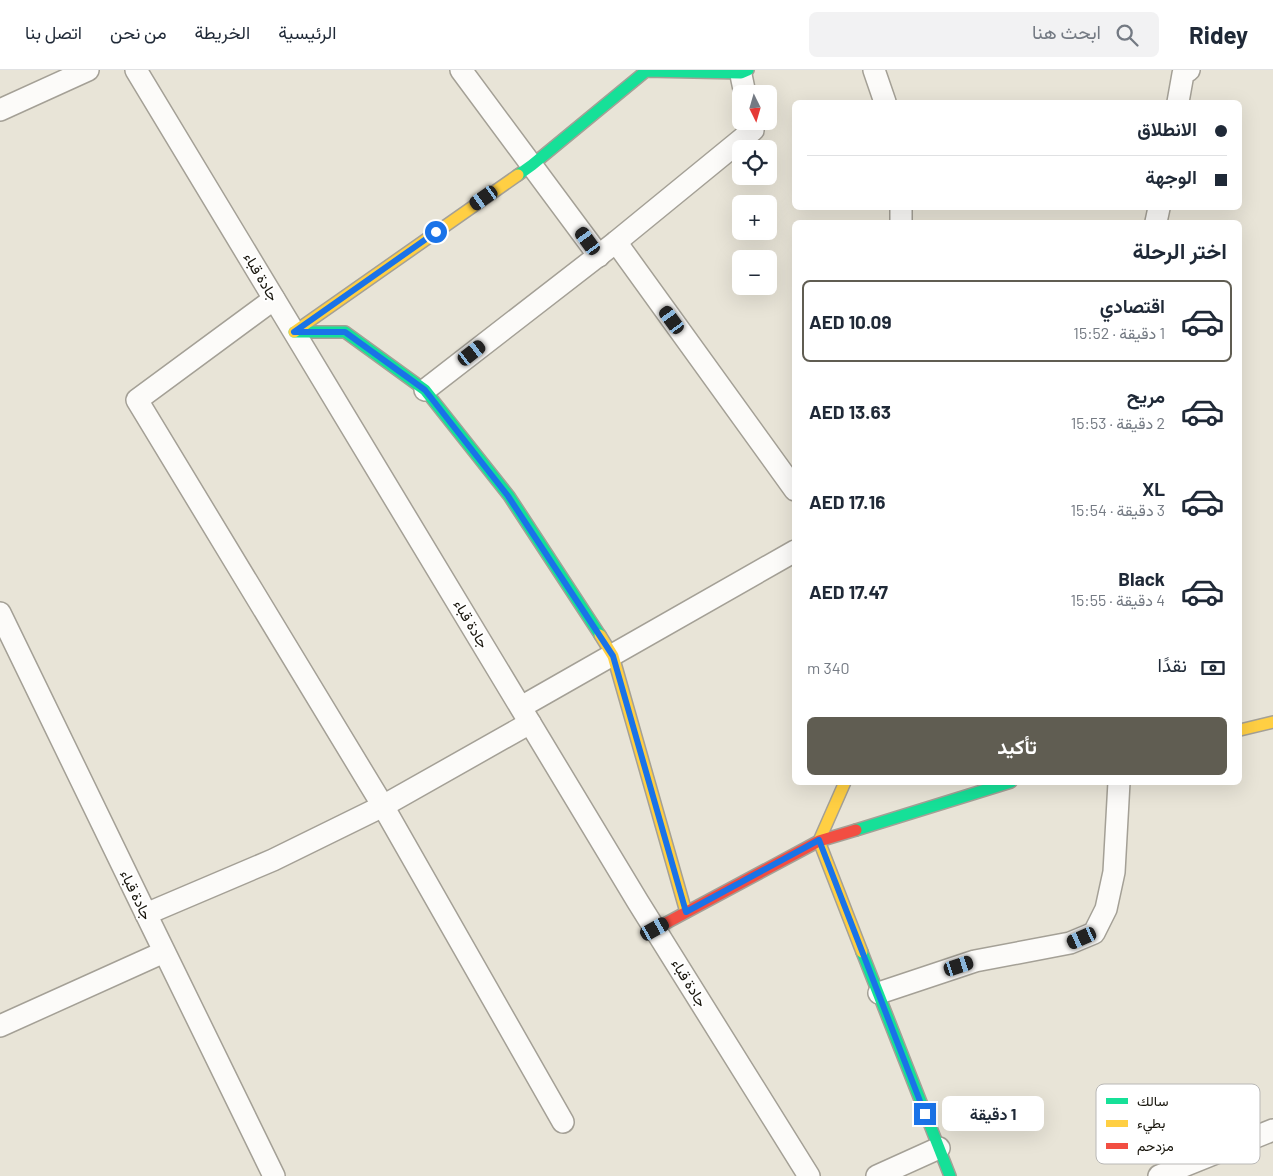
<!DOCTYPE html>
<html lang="ar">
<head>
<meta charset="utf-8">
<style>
	:root { --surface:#fff; --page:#f2f2f3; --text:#1f2937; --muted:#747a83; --line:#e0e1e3; --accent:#605d52 }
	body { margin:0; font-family:Barlow,Vazirmatn,sans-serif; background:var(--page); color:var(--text); direction:rtl; height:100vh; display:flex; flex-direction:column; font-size:19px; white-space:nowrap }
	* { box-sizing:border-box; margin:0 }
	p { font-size:16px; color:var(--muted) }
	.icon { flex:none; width:28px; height:28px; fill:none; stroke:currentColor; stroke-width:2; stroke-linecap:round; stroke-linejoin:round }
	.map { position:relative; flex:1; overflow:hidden; direction:ltr }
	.panel { position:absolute; left:792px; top:150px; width:450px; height:565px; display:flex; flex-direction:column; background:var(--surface); border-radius:8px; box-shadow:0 5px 20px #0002; direction:rtl }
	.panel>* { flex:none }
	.top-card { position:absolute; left:792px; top:30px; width:450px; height:110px; border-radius:8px; box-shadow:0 5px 20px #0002; direction:rtl; display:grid; align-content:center; height:110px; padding:0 15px; background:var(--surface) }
	.needle { width:32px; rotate:175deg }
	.fabs { position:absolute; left:732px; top:15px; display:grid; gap:10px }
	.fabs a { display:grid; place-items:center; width:45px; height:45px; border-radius:8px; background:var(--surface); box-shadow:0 5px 20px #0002; font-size:25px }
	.end { position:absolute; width:22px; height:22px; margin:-11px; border:6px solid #1a73e8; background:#fff; box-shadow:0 0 0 2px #fff }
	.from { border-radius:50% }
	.bubble { position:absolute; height:35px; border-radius:8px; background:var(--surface); box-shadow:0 5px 20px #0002; font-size:16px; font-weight:700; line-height:35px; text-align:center; direction:rtl }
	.car { position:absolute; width:15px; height:30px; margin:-15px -8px; border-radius:6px; box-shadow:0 0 4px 1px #0007; background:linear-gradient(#222 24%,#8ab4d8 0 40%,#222 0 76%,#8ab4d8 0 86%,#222 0) }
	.top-card b { display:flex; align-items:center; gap:18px; height:48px; font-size:19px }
	.top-card b+b { border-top:1px solid var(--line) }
	.top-card i { width:12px; height:12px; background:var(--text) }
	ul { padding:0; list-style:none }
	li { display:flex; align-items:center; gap:15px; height:82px; margin:0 10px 8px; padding:0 5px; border:2px solid transparent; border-radius:8px }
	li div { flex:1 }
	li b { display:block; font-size:19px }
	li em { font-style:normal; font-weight:700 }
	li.selected { border-color:var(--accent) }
	li>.icon { width:45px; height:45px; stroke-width:1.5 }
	h2 { padding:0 15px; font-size:22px; line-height:60px }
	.pay { display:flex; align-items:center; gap:12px; height:55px; padding:0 15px; font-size:19px }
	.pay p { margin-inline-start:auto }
	.button { display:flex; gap:10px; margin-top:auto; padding:10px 15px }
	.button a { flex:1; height:58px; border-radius:8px; background:var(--accent); color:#fff; font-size:20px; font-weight:700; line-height:58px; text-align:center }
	header { display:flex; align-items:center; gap:30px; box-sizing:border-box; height:70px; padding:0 25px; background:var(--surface); border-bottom:1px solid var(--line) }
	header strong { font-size:24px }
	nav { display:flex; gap:28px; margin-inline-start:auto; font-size:18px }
	.search { width:350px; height:45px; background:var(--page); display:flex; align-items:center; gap:12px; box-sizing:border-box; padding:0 18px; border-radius:8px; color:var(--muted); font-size:19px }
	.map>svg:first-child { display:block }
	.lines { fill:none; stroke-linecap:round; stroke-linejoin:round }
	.street-casing { stroke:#a4a096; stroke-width:24 }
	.fast-casing { stroke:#a4a096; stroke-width:14 }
	.slow-casing { stroke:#a4a096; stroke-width:14 }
	.jam-casing { stroke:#a4a096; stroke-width:14 }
	.street { stroke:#fcfbf9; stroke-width:21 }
	.fast { stroke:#16e098; stroke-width:11 }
	.slow { stroke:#ffcf43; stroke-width:11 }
	.jam { stroke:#f24e42; stroke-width:11 }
	.route { stroke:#1a73e8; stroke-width:6 }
	.labels { text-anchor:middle; stroke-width:4; stroke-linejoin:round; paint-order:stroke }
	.street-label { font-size:15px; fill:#17140b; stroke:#fff }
	.key { fill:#fff; stroke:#b9b8b6; stroke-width:1 }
	.key-label { font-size:14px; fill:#17140b }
</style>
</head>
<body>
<header>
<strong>Ridey</strong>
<div class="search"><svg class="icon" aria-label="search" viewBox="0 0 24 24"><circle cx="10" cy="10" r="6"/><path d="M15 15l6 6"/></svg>ابحث هنا</div>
<nav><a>الرئيسية</a><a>الخريطة</a><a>من نحن</a><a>اتصل بنا</a></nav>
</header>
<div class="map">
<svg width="1273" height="1106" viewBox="0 0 1273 1106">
	<rect width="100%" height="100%" fill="#e8e4d7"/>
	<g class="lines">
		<defs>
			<g id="street">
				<polyline points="136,0 638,832 809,1106"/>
				<polyline points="461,0 599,186"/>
				<polyline points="740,0 745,24"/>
				<polyline points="874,0 885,32"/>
				<polyline points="1178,32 1183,4 1189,0"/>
				<polyline points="0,40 88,0"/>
				<polyline points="901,138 901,152"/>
				<polyline points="1156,152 1159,138"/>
				<polyline points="616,172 795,420"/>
				<polyline points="274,229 137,330 383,736 563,1052"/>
				<polyline points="425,320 616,172 753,60 751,51"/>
				<polyline points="0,543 146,844 274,1106"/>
				<polyline points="521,637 795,481"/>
				<polyline points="146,844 273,790 383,736 530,653"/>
				<polyline points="879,923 975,891 1070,873 1094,863 1106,839 1114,802 1119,712"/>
				<polyline points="0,956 164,882"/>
				<polyline points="877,1106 939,1078"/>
				<polyline points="1159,1106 1273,1060"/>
			</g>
			<g id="fast">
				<polyline points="518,105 532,95 646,1 741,3 748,0"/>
				<polyline points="294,262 345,262 425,320 509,426 600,565"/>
				<polyline points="856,760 1011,712"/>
				<polyline points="862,882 950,1106"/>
			</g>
			<g id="slow">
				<polyline points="294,262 518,105"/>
				<polyline points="600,565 613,586 686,842"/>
				<polyline points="1240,660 1273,652"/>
				<polyline points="845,712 819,771 862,882"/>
			</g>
			<polyline id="jam" points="655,859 819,771 856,760"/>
		</defs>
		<!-- street casing -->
		<use href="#street" class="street-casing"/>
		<!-- fast casing -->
		<use href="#fast" class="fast-casing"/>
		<!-- slow casing -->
		<use href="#slow" class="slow-casing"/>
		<!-- jam casing -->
		<use href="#jam" class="jam-casing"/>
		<!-- street -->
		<use href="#street" class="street"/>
		<!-- fast -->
		<use href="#fast" class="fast"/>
		<!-- slow -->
		<use href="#slow" class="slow"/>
		<!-- jam -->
		<use href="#jam" class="jam"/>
	</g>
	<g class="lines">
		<!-- route -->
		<polyline class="route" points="436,162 294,262 345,262 425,320 508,426 613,586 686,842 819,770 925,1044"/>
	</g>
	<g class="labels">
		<!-- street labels -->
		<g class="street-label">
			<text transform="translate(261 207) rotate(59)" y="5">جادة قباء</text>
			<text transform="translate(471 554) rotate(59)" y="5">جادة قباء</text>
			<text transform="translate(136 825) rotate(64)" y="5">جادة قباء</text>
			<text transform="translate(689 913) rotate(58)" y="5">جادة قباء</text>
		</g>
	</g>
	<!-- legend -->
	<rect x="1096" y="1014" width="164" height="80" rx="8" class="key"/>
	<rect x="1106" y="1028" width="22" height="6" fill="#16e098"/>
	<rect x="1106" y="1050" width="22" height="7" fill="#ffcf43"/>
	<rect x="1106" y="1073" width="22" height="6" fill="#f24e42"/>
	<g class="key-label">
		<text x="1137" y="1036">سالك</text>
		<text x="1137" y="1058">بطيء</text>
		<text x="1137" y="1081">مزدحم</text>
	</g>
</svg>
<div class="fabs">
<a><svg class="needle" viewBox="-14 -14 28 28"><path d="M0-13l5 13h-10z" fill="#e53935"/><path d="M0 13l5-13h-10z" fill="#747a83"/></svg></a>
<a><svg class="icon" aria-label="locate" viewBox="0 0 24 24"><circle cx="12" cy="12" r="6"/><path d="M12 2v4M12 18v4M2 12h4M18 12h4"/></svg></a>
<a>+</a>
<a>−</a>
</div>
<i class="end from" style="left:436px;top:162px"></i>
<i class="end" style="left:925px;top:1044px"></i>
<div class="bubble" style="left:942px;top:1026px;width:102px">1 دقيقة</div>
<i class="car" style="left:484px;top:128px;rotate:235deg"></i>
<i class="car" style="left:588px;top:171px;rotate:324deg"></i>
<i class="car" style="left:672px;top:250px;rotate:324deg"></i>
<i class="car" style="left:472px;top:283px;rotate:52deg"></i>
<i class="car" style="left:655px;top:859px;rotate:61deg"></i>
<i class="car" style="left:1082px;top:868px;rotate:246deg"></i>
<i class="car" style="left:959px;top:896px;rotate:72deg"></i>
<div class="top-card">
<b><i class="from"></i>الانطلاق</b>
<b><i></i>الوجهة</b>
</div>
<section class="panel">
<h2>اختر الرحلة</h2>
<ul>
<li class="selected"><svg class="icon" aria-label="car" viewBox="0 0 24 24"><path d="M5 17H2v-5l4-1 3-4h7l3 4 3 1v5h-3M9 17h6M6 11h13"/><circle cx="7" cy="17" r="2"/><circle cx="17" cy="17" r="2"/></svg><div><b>اقتصادي</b><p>1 دقيقة · 15:52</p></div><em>AED 10.09</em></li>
<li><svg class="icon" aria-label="car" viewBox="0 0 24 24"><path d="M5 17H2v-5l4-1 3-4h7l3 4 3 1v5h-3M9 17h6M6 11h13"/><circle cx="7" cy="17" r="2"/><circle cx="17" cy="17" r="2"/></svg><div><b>مريح</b><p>2 دقيقة · 15:53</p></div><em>AED 13.63</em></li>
<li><svg class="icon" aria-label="car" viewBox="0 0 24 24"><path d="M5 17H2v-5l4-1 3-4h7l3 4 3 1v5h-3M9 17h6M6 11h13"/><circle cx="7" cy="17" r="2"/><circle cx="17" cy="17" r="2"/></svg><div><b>XL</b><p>3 دقيقة · 15:54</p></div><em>AED 17.16</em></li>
<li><svg class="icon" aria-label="car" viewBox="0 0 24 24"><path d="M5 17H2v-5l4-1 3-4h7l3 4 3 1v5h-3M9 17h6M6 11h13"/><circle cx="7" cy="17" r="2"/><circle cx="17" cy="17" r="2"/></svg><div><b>Black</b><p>4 دقيقة · 15:55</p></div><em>AED 17.47</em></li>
</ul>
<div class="pay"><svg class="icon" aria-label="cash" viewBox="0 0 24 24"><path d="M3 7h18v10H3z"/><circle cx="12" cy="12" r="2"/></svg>نقدًا<p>340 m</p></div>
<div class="button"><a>تأكيد</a></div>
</section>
</div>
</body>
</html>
